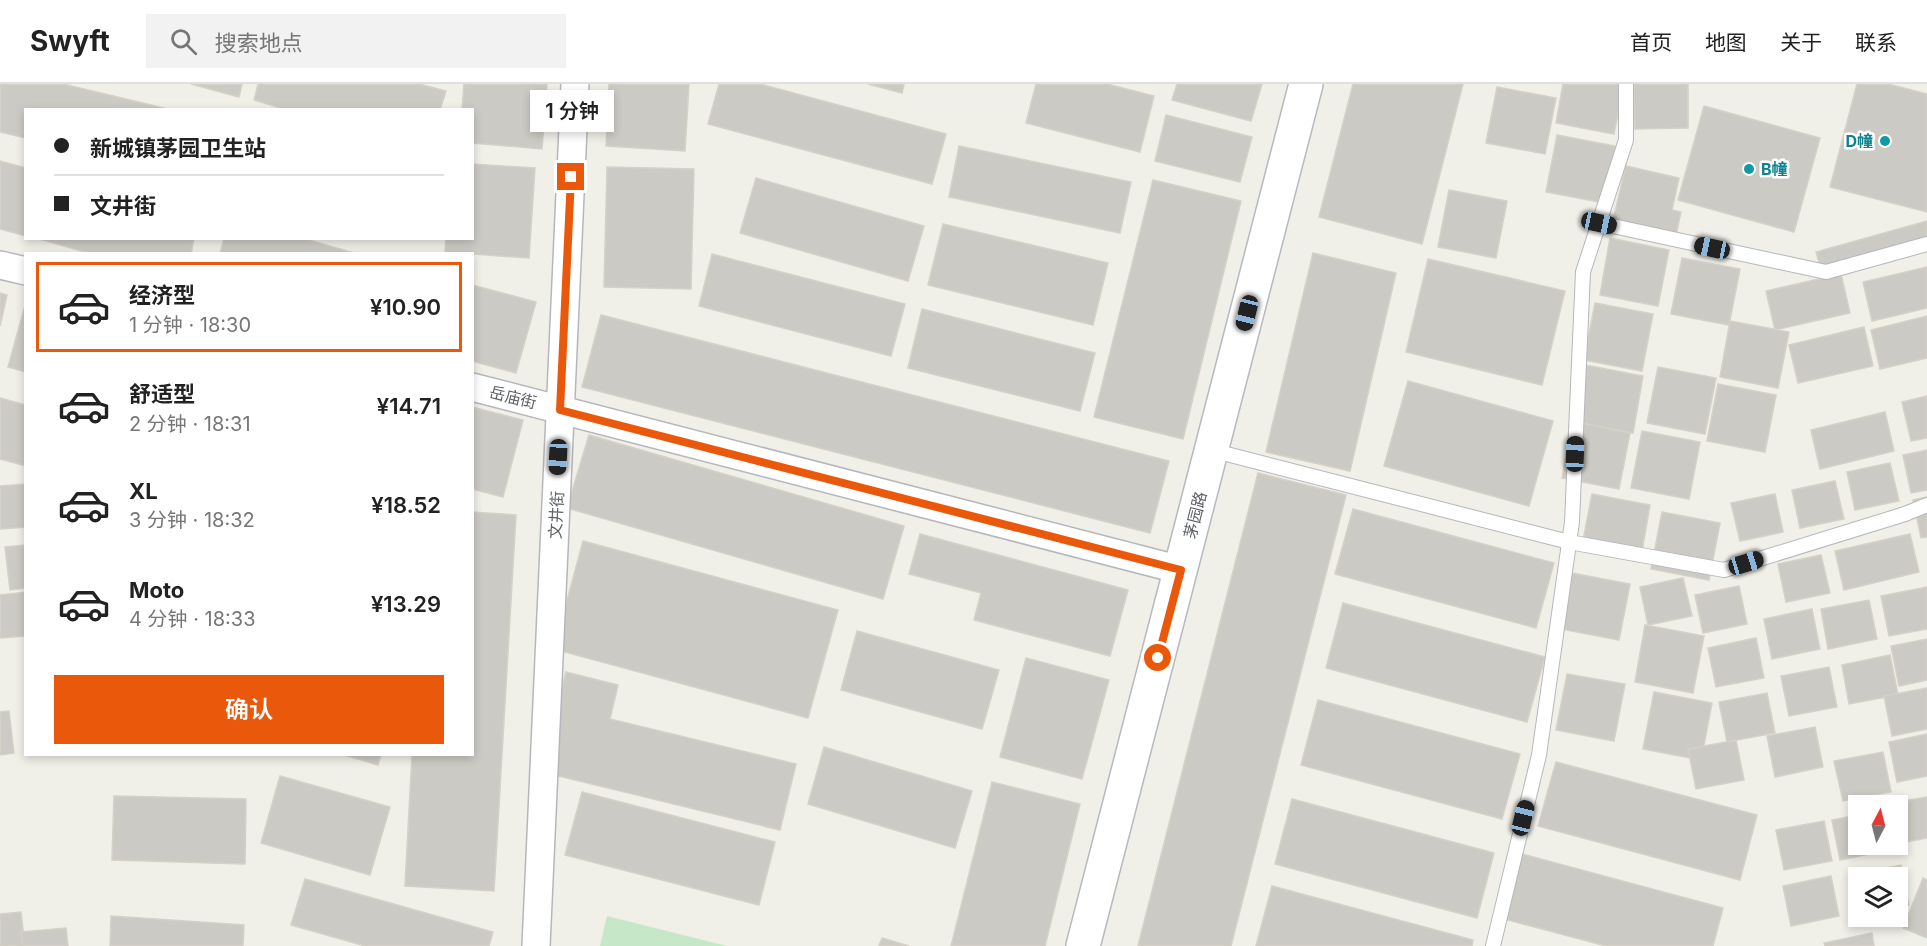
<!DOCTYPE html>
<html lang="zh">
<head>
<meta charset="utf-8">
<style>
	:root { --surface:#fff; --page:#f2f2f2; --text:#222; --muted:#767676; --line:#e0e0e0; --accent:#ea580c }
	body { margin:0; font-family:Inter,"Noto Sans SC",sans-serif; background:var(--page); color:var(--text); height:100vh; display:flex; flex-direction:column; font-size:22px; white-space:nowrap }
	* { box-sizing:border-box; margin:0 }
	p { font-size:20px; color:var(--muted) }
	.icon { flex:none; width:33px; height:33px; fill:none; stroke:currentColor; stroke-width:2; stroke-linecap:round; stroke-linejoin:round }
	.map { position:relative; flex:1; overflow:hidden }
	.sheet { position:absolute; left:24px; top:168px; width:450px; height:504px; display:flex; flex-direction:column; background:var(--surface); border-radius:0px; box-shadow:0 3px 9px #0003 }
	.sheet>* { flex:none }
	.top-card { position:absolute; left:24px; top:24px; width:450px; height:132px; border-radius:0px; box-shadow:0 3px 9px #0003; display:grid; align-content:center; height:132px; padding:0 30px; background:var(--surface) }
	.needle { width:39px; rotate:7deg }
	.controls { position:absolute; left:1848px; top:711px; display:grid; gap:12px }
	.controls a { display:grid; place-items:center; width:60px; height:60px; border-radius:0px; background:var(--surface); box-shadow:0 3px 9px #0003; font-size:30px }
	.end { position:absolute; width:27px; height:27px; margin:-14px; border:8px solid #ea580c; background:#fff; box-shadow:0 0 0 3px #fff }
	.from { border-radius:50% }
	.bubble { position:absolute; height:42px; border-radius:0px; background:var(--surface); box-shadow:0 3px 9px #0003; font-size:20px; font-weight:600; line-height:42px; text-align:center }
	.car { position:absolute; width:18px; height:36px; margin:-18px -9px; border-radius:8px; box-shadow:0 0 4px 2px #0007; background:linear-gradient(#222 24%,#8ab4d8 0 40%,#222 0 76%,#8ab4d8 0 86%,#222 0) }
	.top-card b { display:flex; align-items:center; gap:21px; height:57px; font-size:22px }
	.top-card b+b { border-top:2px solid var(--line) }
	.top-card i { width:15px; height:15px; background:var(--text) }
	ul { padding:10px 0 0; list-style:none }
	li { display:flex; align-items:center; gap:18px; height:90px; margin:0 12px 9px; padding:0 18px; border:3px solid transparent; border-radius:0px }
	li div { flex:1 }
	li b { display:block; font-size:22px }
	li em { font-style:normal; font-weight:600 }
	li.current { border-color:var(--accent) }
	li>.icon { width:54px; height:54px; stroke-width:1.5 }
	.action { display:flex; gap:12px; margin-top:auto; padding:12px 30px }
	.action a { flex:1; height:69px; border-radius:0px; background:var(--accent); color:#fff; font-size:24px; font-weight:600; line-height:69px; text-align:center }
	header { display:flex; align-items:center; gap:36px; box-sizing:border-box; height:84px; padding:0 30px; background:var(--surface); border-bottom:2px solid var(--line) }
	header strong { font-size:28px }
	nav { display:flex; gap:33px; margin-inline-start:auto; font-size:21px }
	.search { width:420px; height:54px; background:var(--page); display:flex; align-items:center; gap:15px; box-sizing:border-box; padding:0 21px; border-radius:0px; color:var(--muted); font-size:22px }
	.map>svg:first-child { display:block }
	.green { fill:#c6e7c8 }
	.building { fill:#cccac4; stroke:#d5d1c6; stroke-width:1.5 }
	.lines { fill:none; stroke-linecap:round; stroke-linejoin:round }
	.lane-casing { stroke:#b5b7bb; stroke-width:16 }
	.street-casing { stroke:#b5b7bb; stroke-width:30 }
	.secondary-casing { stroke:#b6b9be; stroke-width:36 }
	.lane { stroke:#fff; stroke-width:14 }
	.street { stroke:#fff; stroke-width:27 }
	.secondary { stroke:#fff; stroke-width:33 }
	.route { stroke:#ea580c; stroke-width:8 }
	.culture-dot { fill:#0f9aa8; stroke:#fff; stroke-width:2 }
	.labels { text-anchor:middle; stroke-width:5; stroke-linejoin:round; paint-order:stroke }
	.culture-label { font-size:16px; font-weight:bold; fill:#0d838f; stroke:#fff; text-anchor:end }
	.street-label { font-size:16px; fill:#5f6267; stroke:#fff }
</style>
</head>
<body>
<header>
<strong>Swyft</strong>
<div class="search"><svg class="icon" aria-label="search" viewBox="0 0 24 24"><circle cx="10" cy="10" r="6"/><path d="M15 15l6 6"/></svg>搜索地点</div>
<nav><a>首页</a><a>地图</a><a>关于</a><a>联系</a></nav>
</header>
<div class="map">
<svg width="1927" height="862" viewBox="0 0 1927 862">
	<rect width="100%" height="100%" fill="#f0efe8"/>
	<!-- green -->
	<polygon class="green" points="607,832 727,862 600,862"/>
	<!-- building -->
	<g class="building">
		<polygon points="0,0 63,0 172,26 26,26 26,54 0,48"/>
		<polygon points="191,0 242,0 239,13"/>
		<polygon points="258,0 419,0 446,7 440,26 287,26 254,16"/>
		<polygon points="464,0 547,0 542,65 472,59 472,26 462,26"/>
		<polygon points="609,0 689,0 685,67 606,62"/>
		<polygon points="719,0 760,0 946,50 932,100 708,40"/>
		<polygon points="868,0 904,0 902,9"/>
		<polygon points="1036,0 1107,0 1154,12 1140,68 1026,39"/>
		<polygon points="1177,0 1262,0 1251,37 1172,16"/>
		<polygon points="1353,0 1463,0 1422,160 1319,133"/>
		<polygon points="1563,0 1624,0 1614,50 1556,39"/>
		<polygon points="1634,0 1688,0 1688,44 1635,45"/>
		<polygon points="1857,0 1888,0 1927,10 1927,128 1830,103"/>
		<polygon points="1497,3 1556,14 1545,70 1486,59"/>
		<polygon points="1704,22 1820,54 1794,148 1678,116"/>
		<polygon points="1166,31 1252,53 1240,98 1155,77"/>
		<polygon points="1557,51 1615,62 1605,119 1546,108"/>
		<polygon points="959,62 1131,98 1120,149 949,113"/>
		<polygon points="0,77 26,84 26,152 0,145"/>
		<polygon points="472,80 535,84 529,174 445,168 446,154 472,154"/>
		<polygon points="1626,82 1679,94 1672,126 1681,128 1676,151 1613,136"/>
		<polygon points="607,83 694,85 691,205 604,203"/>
		<polygon points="756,94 924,142 908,197 740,149"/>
		<polygon points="1153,96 1241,117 1183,355 1094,333"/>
		<polygon points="1449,106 1507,117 1496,174 1438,163"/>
		<polygon points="1927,137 1927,156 1821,185 1816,168"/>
		<polygon points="943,140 1108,179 1093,241 928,201"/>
		<polygon points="36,154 194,154 191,170 92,170"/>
		<polygon points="224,154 302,154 357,170 220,170"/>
		<polygon points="1610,154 1669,166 1658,222 1600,211"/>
		<polygon points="1313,169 1396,189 1350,387 1266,368"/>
		<polygon points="712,170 905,220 891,272 699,222"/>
		<polygon points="1682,174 1740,185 1729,241 1671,230"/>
		<polygon points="1428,175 1565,207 1542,301 1406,268"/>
		<polygon points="1927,183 1927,224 1872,237 1863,198"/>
		<polygon points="1841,190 1850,229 1775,246 1766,207"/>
		<polygon points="472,201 536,218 516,289 472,277"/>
		<polygon points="0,209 7,211 0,242"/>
		<polygon points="26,218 26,288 8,283"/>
		<polygon points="1595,219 1653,230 1642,287 1584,276"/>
		<polygon points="922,225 1095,269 1080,327 908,284"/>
		<polygon points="601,231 1169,377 1150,449 582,303"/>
		<polygon points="1927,232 1927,274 1880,285 1871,246"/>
		<polygon points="1730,237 1789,248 1778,304 1720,293"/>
		<polygon points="1864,243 1873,282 1798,299 1789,261"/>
		<polygon points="1585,281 1643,292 1633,349 1574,338"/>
		<polygon points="1658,283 1716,294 1705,350 1647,339"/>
		<polygon points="1408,297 1553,337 1529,422 1384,382"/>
		<polygon points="1718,300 1776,311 1765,368 1707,357"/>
		<polygon points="1927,312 1927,354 1911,357 1902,318"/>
		<polygon points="0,314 26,321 26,382 0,375"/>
		<polygon points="472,323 523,336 503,413 472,405"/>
		<polygon points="1885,328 1894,367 1820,385 1811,346"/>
		<polygon points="1572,337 1630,349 1619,405 1562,394"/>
		<polygon points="1642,347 1700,358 1689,415 1631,404"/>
		<polygon points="589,351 904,442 883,515 567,424"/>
		<polygon points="1927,366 1927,406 1911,409 1903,371"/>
		<polygon points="1890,379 1899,417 1855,426 1847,388"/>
		<polygon points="1258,389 1346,411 1231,862 1138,862"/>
		<polygon points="1835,397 1844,435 1800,444 1792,406"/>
		<polygon points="26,400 26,443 0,445 0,402"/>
		<polygon points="1592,410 1650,421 1640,478 1581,467"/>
		<polygon points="1775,410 1783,448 1740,457 1731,419"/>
		<polygon points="1927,413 1927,453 1921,454 1913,416"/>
		<polygon points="1353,425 1554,479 1536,544 1335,490"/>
		<polygon points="472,428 516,431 494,807 405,802 412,670 472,670"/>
		<polygon points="1662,428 1720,439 1709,496 1651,485"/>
		<polygon points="920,450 1128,506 1110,572 974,536 981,509 909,490"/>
		<polygon points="1910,450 1919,488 1844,506 1835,467"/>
		<polygon points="583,457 838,526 808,634 554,565"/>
		<polygon points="26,461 26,504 10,506 5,463"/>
		<polygon points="1821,471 1830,509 1786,518 1778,480"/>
		<polygon points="1572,489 1630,500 1619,556 1561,545"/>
		<polygon points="1683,494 1692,532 1648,541 1640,503"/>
		<polygon points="1739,502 1747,540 1703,549 1695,511"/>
		<polygon points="1927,503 1927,545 1889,552 1881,512"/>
		<polygon points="26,508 26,552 0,554 0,511"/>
		<polygon points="1869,516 1877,555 1828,565 1821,525"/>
		<polygon points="1343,519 1545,573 1527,638 1326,584"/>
		<polygon points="1812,525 1820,565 1772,575 1764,535"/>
		<polygon points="1645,541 1704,552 1693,609 1635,598"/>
		<polygon points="857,547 999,586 982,645 841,606"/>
		<polygon points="1756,554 1764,594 1716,603 1708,564"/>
		<polygon points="1927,555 1927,596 1899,602 1891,562"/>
		<polygon points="1890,571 1898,611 1849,620 1842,581"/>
		<polygon points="1026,574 1109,596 1082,695 1000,673"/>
		<polygon points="1829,583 1837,623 1789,632 1781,592"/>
		<polygon points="566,588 618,601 610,635 796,680 780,746 542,688"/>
		<polygon points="1567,590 1625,600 1614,657 1556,646"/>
		<polygon points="1927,604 1927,645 1892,652 1884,612"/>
		<polygon points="1654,608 1712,619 1701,676 1643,665"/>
		<polygon points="1767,609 1775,649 1727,658 1719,618"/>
		<polygon points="1318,616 1520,670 1502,735 1301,681"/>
		<polygon points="9,627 14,669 0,671 0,628"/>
		<polygon points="1815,643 1823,683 1775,693 1767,652"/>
		<polygon points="1927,650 1927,692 1897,698 1889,658"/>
		<polygon points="1736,656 1744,696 1696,705 1688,665"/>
		<polygon points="824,663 972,707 955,764 808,720"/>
		<polygon points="1883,668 1891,708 1843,717 1834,677"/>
		<polygon points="341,670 381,670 378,681"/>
		<polygon points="1556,678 1757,731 1740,796 1538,742"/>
		<polygon points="280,692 390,723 370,791 261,759"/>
		<polygon points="992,698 1080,720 1045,862 951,862"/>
		<polygon points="582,708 775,758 759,821 565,771"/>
		<polygon points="114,712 246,715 245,780 112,776"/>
		<polygon points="1927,713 1927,754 1900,759 1898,746 1898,722 1893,722 1892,719"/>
		<polygon points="1292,715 1494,769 1477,834 1275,780"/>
		<polygon points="1858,731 1858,760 1887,760 1888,766 1840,776 1832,736"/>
		<polygon points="1824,737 1832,777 1784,786 1776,746"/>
		<polygon points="1522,770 1723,824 1713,862 1606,862 1504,835"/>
		<polygon points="1901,781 1909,821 1898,823 1898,794 1858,794 1858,816 1853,790"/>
		<polygon points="1831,792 1839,832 1791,842 1783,802"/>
		<polygon points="1923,794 1927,796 1927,854 1903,844"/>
		<polygon points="305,795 493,848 489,862 365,862 291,841"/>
		<polygon points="1272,802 1473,856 1472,862 1256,862"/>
		<polygon points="21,828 25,862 0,862 0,830"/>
		<polygon points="111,832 244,841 243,862 110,862"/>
		<polygon points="66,844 68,862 23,862 21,848"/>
		<polygon points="1872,849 1874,862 1825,862 1824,859"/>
		<polygon points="882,854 909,862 879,862"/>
	</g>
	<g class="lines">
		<defs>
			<g id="lane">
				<polyline points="1599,139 1826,188 1927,160"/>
				<polyline points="1211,366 1569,458 1724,486 1905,430 1927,421"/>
				<polyline points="1493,862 1539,671 1572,438 1583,188 1626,56 1626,0"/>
			</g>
			<g id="street">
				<polyline points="0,181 26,187"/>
				<polyline points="472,303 1181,486"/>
				<polyline points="536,862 575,0"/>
			</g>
			<polyline id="secondary" points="1083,862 1306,0"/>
		</defs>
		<!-- lane casing -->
		<use href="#lane" class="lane-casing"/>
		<!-- street casing -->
		<use href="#street" class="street-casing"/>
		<!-- secondary casing -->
		<use href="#secondary" class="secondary-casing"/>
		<!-- lane -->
		<use href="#lane" class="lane"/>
		<!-- street -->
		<use href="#street" class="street"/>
		<!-- secondary -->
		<use href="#secondary" class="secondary"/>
	</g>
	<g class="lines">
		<!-- route -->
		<polyline class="route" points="571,93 560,326 1181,486 1158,574"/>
	</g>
	<!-- markers -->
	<g class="culture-dot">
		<circle cx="1885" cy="57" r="6"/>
		<circle cx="1749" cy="85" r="6"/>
	</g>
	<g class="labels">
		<!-- culture labels -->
		<g class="culture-label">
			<text x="1873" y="63">D幢</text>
			<text x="1761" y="91" text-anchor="start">B幢</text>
		</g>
		<!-- street labels -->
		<g class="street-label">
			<text transform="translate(513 313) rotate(14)" y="6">岳庙街</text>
			<text transform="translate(556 431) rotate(-87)" y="6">文井街</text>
			<text transform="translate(1195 431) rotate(-76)" y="6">茅园路</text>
		</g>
	</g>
</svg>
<div class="controls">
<a><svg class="needle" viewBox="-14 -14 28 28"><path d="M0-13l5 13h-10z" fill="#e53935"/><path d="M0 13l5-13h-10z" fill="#767676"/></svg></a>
<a><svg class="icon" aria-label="layers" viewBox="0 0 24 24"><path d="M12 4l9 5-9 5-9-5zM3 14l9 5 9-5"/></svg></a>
</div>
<i class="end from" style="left:1158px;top:574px"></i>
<i class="end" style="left:571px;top:93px"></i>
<div class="bubble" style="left:530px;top:6px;width:84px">1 分钟</div>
<i class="car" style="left:1599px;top:139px;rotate:102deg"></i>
<i class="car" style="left:1712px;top:164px;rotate:282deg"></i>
<i class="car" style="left:1247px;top:229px;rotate:194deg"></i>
<i class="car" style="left:1575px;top:370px;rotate:2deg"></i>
<i class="car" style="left:558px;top:373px;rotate:183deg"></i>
<i class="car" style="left:1746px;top:479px;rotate:73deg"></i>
<i class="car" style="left:1523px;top:734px;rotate:14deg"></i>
<div class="top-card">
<b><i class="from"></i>新城镇茅园卫生站</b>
<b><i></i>文井街</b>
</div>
<section class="sheet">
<ul>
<li class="current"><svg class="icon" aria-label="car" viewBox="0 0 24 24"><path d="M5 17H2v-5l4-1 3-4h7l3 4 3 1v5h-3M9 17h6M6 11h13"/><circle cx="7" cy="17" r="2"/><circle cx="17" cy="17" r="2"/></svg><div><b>经济型</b><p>1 分钟 · 18:30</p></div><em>¥10.90</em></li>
<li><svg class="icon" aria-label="car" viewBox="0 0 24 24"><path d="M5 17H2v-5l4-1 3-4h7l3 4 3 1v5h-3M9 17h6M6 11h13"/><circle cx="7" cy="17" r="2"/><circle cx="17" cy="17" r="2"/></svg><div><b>舒适型</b><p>2 分钟 · 18:31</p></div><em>¥14.71</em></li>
<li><svg class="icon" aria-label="car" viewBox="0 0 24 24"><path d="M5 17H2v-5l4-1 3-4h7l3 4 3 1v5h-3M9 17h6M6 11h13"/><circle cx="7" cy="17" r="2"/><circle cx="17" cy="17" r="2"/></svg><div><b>XL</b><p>3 分钟 · 18:32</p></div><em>¥18.52</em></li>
<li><svg class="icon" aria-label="car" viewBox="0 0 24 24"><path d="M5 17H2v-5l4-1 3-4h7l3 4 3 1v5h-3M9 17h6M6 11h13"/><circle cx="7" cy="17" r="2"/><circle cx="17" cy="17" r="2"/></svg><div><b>Moto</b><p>4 分钟 · 18:33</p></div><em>¥13.29</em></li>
</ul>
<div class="action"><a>确认</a></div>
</section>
</div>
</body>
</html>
